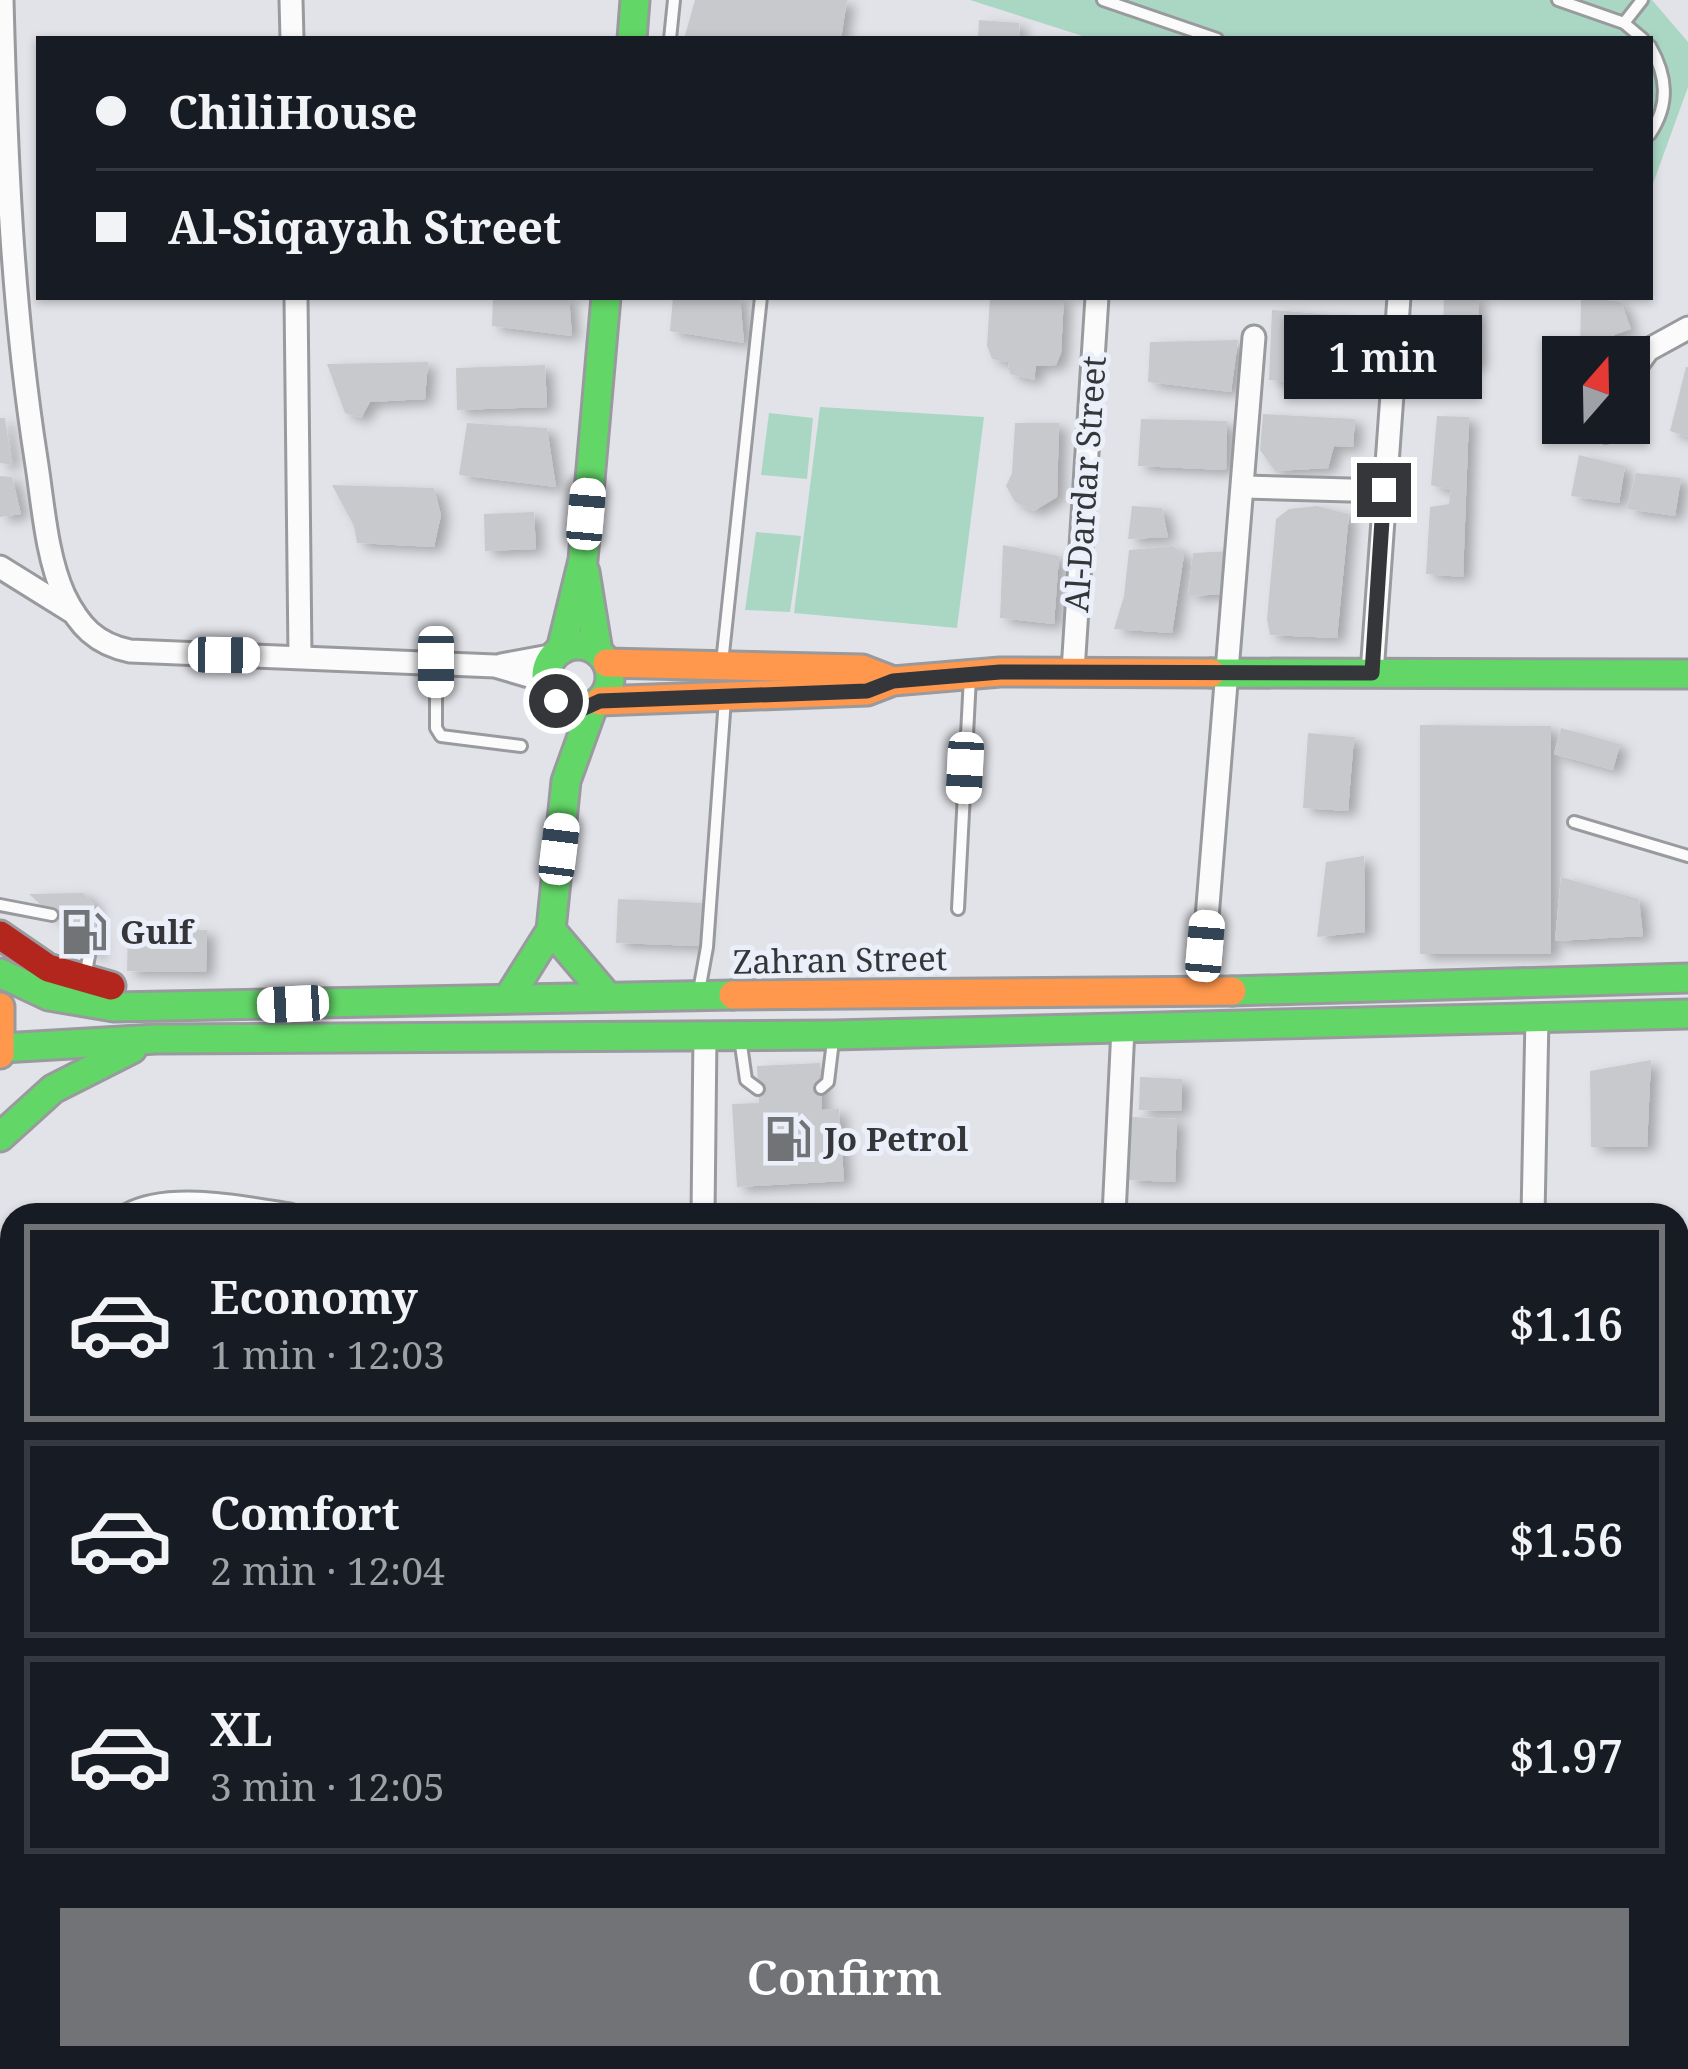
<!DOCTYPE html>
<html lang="en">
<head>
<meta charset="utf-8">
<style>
	:root { --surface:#171b24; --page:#20242c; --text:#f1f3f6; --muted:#9ea1a6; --line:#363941; --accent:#727377 }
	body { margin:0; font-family:"Noto Serif",serif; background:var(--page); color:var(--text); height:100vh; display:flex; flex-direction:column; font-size:45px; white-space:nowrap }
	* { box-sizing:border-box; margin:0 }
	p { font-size:39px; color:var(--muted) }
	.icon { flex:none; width:66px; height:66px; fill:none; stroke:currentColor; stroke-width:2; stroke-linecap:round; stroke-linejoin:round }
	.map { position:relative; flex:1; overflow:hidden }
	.panel { position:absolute; left:0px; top:1203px; width:1689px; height:867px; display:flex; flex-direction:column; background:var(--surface); border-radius:36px 36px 0 0; box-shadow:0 3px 9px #0004 }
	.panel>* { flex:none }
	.hud { position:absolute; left:36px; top:36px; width:1617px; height:264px; border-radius:0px; box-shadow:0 3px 9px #0004; display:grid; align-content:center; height:264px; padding:0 60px; background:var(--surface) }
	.needle { width:78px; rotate:20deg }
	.tools { position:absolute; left:1542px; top:336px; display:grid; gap:24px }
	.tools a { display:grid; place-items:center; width:108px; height:108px; border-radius:0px; background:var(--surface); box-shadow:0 3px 9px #0004; font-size:60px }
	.end { position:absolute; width:54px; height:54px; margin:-27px; border:15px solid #35363a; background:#fff; box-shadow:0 0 0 6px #fff }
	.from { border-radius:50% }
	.bubble { position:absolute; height:84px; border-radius:0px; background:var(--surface); box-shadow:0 3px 9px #0004; font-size:39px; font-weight:600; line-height:84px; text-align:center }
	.car { position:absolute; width:36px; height:72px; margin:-36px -18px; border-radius:15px; box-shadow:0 0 9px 3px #0007; background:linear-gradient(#fff 24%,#345 0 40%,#fff 0 76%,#345 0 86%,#fff 0) }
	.hud b { display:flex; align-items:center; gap:42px; height:114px; font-size:45px }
	.hud b+b { border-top:3px solid var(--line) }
	.hud i { width:30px; height:30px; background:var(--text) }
	ul { padding:21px 0 0; list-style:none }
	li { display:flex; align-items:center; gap:36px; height:198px; margin:0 24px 18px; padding:0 36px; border:6px solid var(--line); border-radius:0px }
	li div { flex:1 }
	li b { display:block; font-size:45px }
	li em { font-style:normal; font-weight:600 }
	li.current { border-color:var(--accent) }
	li>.icon { width:108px; height:108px; stroke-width:1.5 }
	.action { display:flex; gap:24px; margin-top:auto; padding:24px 60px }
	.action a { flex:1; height:138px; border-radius:0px; background:var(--accent); color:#fff; font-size:48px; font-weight:600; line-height:138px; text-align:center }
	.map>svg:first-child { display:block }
	.green { fill:#aad6c4 }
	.building { fill:#c8c9cd; filter:url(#shadow) }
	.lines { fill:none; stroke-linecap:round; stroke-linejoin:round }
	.lane-casing { stroke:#999a9d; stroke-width:16 }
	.street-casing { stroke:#999a9d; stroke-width:27 }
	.fast-casing { stroke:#999a9d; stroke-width:33 }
	.slow-casing { stroke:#999a9d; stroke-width:33 }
	.jam-casing { stroke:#999a9d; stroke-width:33 }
	.lane { stroke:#fbfbfc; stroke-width:10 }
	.street { stroke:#fbfbfc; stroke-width:21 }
	.fast { stroke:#63d668; stroke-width:27 }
	.slow { stroke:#ff974d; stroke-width:27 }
	.jam { stroke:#b3261e; stroke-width:27 }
	.route { stroke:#35363a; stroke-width:15 }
	.labels { text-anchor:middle; stroke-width:10; stroke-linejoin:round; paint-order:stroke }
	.street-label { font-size:33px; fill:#35363a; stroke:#ebeff9 }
	.poi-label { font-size:33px; font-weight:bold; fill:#35363a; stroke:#ebeff9; text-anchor:start }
</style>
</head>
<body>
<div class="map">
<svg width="1688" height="2069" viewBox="0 0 1688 2069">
	<defs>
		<filter id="shadow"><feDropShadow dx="8" dy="5" stdDeviation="6" flood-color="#0004"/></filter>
	</defs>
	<rect width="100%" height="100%" fill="#e2e3e8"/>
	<!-- green -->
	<g class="green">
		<polygon points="970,0 1652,0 1688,42 1688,87 1650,192 1650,39 1092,39"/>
		<polygon points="820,407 984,417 957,628 794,613"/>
		<polygon points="769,413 813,418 807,479 761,475"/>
		<polygon points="756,532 801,536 790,612 745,610"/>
	</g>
	<!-- building -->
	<g class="building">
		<polygon points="695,0 847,0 841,39 684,39"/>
		<polygon points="979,20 1019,23 1020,39 978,39"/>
		<polygon points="493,297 569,297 572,336 492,326"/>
		<polygon points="673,297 740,297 744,343 670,331"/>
		<polygon points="990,297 1064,297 1061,353 1056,365 1036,366 1034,380 1010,374 1008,362 992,359 987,346"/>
		<polygon points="1444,297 1478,297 1479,365 1442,366"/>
		<polygon points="1581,297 1621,302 1631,329 1614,335 1615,357 1580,357"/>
		<polygon points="1272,310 1346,316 1337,386 1269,380"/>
		<polygon points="1238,340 1231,392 1148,382 1150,342"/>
		<polygon points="428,362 425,399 370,402 361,418 345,413 327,364"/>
		<polygon points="545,365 547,407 457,410 456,368"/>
		<polygon points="1686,367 1688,367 1688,437 1670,431"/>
		<polygon points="1263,414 1355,419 1353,447 1334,446 1328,468 1275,471 1260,450"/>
		<polygon points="1437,416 1469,417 1463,577 1426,574 1430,507 1449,504 1451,490 1431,485"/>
		<polygon points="0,418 5,418 12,465 0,463"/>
		<polygon points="1141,419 1227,421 1226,470 1138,466"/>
		<polygon points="467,423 547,428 556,487 459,475"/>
		<polygon points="1015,423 1059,423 1057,497 1034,511 1015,502 1006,486 1012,473"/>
		<polygon points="1579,455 1625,466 1619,503 1571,496"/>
		<polygon points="1636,473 1681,478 1675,516 1627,509"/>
		<polygon points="0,476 12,477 21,514 0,517"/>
		<polygon points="332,485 434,488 441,515 434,547 357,543 354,526"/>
		<polygon points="1132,506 1162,508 1168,537 1128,539"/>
		<polygon points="1317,506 1349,514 1337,638 1270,635 1267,619 1276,519 1289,509"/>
		<polygon points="534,512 536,549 485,551 484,514"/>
		<polygon points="1003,545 1059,556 1054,624 1000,618"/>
		<polygon points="1173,546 1184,555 1172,633 1114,629 1124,596 1129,550"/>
		<polygon points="1231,551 1227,594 1188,596 1193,553"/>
		<polygon points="1420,725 1551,726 1551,954 1420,954"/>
		<polygon points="1561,728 1620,744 1613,770 1554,754"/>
		<polygon points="1308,733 1354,737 1348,811 1303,808"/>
		<polygon points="1364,856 1365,932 1317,937 1326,862"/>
		<polygon points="1561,877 1639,899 1643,936 1555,941"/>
		<polygon points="83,893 94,904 99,958 29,894"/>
		<polygon points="618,899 702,903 700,946 616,943"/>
		<polygon points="128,929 207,930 206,972 127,971"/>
		<polygon points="1651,1060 1647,1147 1591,1147 1590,1071"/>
		<polygon points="820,1063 822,1110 839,1109 844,1181 737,1187 732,1104 759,1103 757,1066"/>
		<polygon points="1140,1077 1182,1079 1181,1111 1139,1110"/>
		<polygon points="1131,1117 1177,1119 1175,1182 1128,1180"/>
		<polygon points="98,2058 151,2058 134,2069 100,2069"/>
		<polygon points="248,2058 313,2058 297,2069 250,2069"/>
		<polygon points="375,2058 440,2058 424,2069 383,2069"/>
		<polygon points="708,2058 813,2058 799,2069 716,2069"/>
		<polygon points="1085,2058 1149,2058 1152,2062 1145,2069 1072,2069"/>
		<polygon points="1214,2058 1300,2058 1288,2069 1203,2069"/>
		<polygon points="1345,2058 1395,2058 1409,2069 1336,2069"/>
	</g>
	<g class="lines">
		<defs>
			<g id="lane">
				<polyline points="1103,0 1217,39"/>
				<polyline points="1558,0 1624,23 1643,39"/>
				<polyline points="1624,23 1642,0"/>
				<polyline points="670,39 674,0"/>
				<path d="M 1650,46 C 1667,76 1670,104 1650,134"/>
				<polyline points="436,662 436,728 441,736 521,746"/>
				<polyline points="722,663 761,297"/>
				<polyline points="1574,822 1688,856"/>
				<polyline points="0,905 52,915"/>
				<polyline points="958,909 970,677"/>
				<polyline points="86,972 90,950"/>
				<polyline points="699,991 707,947 725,699"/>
				<polyline points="740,1038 746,1080 758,1089"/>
				<polyline points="821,1088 828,1082 833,1041"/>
			</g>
			<g id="street">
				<path d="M 2,0 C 6,154 12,306 36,459 C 43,503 46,555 64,595 C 79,626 96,644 130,651 L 495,666 L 546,681"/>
				<polyline points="291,0 292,39"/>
				<polyline points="296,297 300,656"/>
				<polyline points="1629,376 1648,350 1688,328"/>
				<polyline points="1606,431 1609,423"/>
				<polyline points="1245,487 1384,491"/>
				<polyline points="0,567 74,613"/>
				<polyline points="501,665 555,655"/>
				<polyline points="1073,671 1097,297"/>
				<polyline points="1372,673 1399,297"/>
				<polyline points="1201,992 1254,337"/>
				<path d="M 128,1215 C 169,1192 245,1208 290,1215"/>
				<polyline points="703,1215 705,1035"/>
				<polyline points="1114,1215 1123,1028"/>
				<polyline points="1533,1215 1537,1018"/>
				<polyline points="1677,1357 1688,1356"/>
				<polyline points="1677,1824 1688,1826"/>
				<polyline points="217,2058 219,2069"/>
				<polyline points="509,2058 515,2069"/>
				<polyline points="863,2058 885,2069"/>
				<polyline points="1527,2058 1549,2069"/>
				<polyline points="1029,2069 1043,2058"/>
				<polyline points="1460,2069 1461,2058"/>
			</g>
			<g id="fast">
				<polyline points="632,39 635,0"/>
				<polyline points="585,572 598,652"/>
				<circle cx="578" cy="677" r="32"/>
				<polyline points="561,650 583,560 606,297"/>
				<polyline points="1211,673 1688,674"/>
				<polyline points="551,930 607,996"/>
				<polyline points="0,973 49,996 114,1007 733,995"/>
				<polyline points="1232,991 1688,978"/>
				<polyline points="509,997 551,930 566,781 593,706"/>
				<polyline points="2,1048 156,1039 834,1035 1688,1014"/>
				<polyline points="0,1137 53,1089 132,1049"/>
				<polyline points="0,1557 12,1653"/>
			</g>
			<g id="slow">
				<polyline points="607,663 862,669 893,681"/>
				<polyline points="600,701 867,691 893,681 1000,672 1211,673"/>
				<polyline points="733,995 1232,991"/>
				<polyline points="0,1007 0,1054"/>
				<polyline points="0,1792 12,1876"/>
				<polyline points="0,2026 5,2069"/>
			</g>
			<g id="jam">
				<polyline points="0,935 48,968 111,986"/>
				<polyline points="41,2058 42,2069"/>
			</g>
		</defs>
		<!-- lane casing -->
		<use href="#lane" class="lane-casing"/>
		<!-- street casing -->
		<use href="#street" class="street-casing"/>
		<!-- fast casing -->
		<use href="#fast" class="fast-casing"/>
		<!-- slow casing -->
		<use href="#slow" class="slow-casing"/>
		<!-- jam casing -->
		<use href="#jam" class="jam-casing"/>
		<!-- lane -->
		<use href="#lane" class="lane"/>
		<!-- street -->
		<use href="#street" class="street"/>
		<!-- fast -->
		<use href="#fast" class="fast"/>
		<!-- slow -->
		<use href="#slow" class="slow"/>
		<!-- jam -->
		<use href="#jam" class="jam"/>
	</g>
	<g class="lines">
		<!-- route -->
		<polyline class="route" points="556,701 580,710 600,701 867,691 893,681 1000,672 1372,673 1384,490"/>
	</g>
	<!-- icons -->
	<defs>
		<symbol id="fuel-bare" viewBox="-9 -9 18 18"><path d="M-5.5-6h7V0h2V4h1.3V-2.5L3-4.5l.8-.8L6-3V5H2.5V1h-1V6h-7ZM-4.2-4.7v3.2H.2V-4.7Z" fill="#727377" stroke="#ebeff9" stroke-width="2.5" paint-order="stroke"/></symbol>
	</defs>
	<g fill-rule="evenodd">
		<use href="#fuel-bare" x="51" y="899" width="66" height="66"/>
		<use href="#fuel-bare" x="755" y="1106" width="66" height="66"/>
	</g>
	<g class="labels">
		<!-- street labels -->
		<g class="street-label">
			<text transform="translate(1085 484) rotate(-86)" y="12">Al-Dardar Street</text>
			<text transform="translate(840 960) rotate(-1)" y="12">Zahran Street</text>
		</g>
		<!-- poi labels -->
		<g class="poi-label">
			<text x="120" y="944">Gulf</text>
			<text x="824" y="1151">Jo Petrol</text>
		</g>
	</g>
</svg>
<div class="tools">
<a><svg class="needle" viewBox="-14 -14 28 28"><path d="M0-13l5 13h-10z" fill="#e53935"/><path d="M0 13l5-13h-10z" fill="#9ea1a6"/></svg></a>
</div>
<i class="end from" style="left:556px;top:701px"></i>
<i class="end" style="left:1384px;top:490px"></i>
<div class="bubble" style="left:1284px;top:315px;width:198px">1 min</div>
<i class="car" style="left:586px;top:514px;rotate:5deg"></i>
<i class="car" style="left:224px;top:655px;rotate:91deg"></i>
<i class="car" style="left:436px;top:662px;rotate:180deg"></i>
<i class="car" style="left:965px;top:768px;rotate:183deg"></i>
<i class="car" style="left:559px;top:849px;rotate:7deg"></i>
<i class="car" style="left:1205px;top:946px;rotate:5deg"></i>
<i class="car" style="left:293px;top:1004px;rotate:267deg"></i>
<div class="hud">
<b><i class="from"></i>ChiliHouse</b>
<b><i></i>Al-Siqayah Street</b>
</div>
<section class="panel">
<ul>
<li class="current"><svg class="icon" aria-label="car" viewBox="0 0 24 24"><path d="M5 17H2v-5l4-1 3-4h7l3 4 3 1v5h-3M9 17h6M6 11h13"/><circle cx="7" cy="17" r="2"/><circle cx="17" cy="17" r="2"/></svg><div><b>Economy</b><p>1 min · 12:03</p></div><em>$1.16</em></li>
<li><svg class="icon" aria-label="car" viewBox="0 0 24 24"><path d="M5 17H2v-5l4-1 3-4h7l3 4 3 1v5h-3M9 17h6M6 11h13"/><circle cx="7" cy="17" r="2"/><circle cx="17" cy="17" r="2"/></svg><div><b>Comfort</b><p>2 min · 12:04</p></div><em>$1.56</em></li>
<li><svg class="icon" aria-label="car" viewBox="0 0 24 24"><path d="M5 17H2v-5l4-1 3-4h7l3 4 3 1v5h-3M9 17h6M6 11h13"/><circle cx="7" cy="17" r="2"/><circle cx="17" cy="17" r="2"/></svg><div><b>XL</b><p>3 min · 12:05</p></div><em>$1.97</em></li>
</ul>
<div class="action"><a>Confirm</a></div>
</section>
</div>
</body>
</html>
